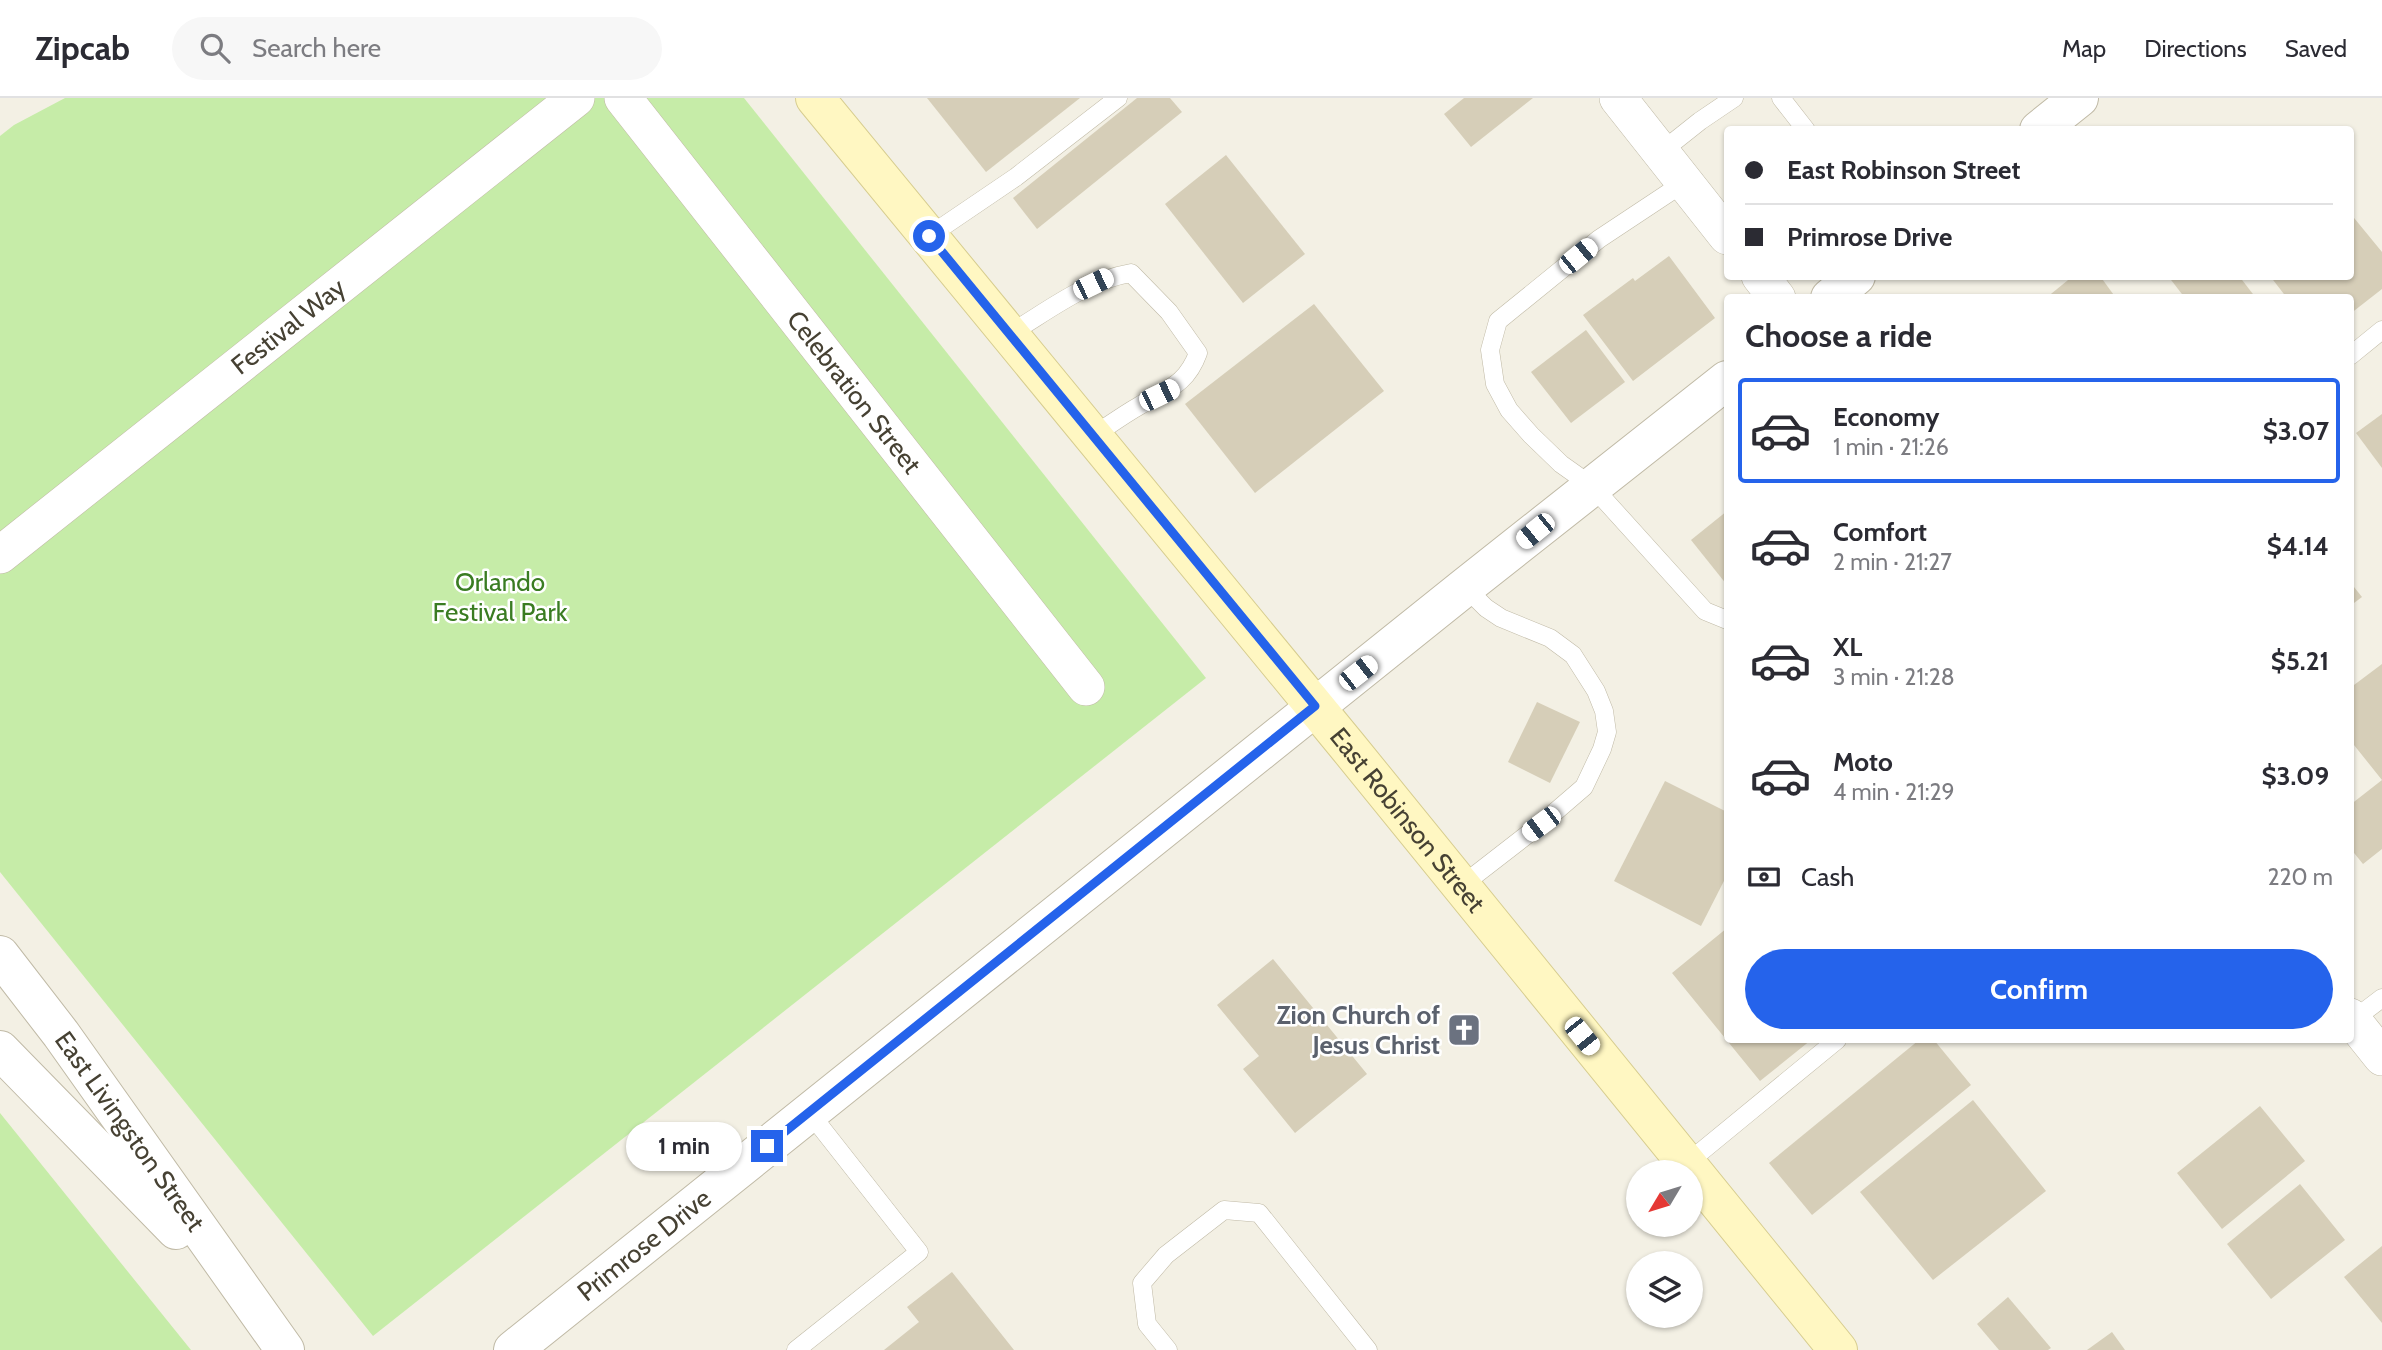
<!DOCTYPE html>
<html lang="en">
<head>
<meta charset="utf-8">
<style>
	:root { --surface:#fff; --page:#f7f7f7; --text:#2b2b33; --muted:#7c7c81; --line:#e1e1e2; --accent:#2563eb }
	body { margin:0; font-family:Cabin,sans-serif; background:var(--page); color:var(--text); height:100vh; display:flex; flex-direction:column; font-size:26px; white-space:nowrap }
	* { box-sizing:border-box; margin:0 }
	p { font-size:23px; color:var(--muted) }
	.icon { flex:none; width:38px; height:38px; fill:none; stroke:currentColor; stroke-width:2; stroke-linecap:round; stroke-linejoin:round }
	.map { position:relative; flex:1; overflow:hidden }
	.side { position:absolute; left:1724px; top:196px; width:630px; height:749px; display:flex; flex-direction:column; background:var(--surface); border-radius:7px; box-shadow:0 2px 5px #0004 }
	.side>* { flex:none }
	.hud { position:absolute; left:1724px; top:28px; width:630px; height:154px; border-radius:7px; box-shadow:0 2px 5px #0004; display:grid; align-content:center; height:154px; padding:0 21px; background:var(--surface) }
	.needle { width:46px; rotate:232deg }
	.buttons { position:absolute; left:1626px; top:1062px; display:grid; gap:14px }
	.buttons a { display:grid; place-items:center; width:77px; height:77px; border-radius:50%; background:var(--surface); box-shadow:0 2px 5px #0004; font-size:35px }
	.end { position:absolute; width:32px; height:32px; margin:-16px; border:9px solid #2563eb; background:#fff; box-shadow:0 0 0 4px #fff }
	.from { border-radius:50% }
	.bubble { position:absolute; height:49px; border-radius:24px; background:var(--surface); box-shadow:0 2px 5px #0004; font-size:23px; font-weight:700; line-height:49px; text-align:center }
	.car { position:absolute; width:21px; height:42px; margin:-21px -10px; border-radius:9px; box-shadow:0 0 5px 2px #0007; background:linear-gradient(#fff 24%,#345 0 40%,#fff 0 76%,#345 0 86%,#fff 0) }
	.hud b { display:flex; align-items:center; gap:24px; height:66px; font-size:26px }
	.hud b+b { border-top:2px solid var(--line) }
	.hud i { width:18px; height:18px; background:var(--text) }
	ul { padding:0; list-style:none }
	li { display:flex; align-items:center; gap:21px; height:105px; margin:0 14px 10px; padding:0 7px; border:4px solid transparent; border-radius:7px }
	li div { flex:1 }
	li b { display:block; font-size:26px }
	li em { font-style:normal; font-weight:700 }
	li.selected { border-color:var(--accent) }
	li>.icon { width:63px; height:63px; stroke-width:1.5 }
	h2 { padding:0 21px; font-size:32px; line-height:84px }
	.pay { display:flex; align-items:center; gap:18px; height:77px; padding:0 21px; font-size:26px }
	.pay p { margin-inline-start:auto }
	.action { display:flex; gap:14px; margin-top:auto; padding:14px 21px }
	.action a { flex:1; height:80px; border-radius:42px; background:var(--accent); color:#fff; font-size:28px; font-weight:700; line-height:80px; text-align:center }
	header { display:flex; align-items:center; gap:42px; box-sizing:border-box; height:98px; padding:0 35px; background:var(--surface); border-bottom:2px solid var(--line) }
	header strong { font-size:33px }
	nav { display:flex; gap:38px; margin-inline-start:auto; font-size:24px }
	.search { width:490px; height:63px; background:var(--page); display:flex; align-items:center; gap:18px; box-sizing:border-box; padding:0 24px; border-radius:38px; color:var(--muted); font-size:26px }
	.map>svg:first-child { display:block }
	.green { fill:#c6eca8 }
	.building { fill:#d6ceb8 }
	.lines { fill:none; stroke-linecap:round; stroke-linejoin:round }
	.service-casing { stroke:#c0baa6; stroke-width:19 }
	.minor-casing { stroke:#c0baa6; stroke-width:38 }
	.tertiary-casing { stroke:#c0baa6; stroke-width:40 }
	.secondary-casing { stroke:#d7cd8f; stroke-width:40 }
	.service { stroke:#fff; stroke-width:18 }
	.minor { stroke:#fff; stroke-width:37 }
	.tertiary { stroke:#fff; stroke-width:38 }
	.secondary { stroke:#fff7c2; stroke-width:38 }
	.route { stroke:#2563eb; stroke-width:9 }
	.labels { text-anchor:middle; stroke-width:5; stroke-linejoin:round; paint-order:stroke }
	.street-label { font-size:26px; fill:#464133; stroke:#fff }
	.park-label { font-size:26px; fill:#3a7c22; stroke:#fff }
	.worship-label { font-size:26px; font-weight:bold; fill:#5b616d; stroke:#fff; text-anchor:end }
</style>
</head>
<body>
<header>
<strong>Zipcab</strong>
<div class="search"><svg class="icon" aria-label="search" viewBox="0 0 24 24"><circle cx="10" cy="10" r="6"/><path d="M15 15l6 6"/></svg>Search here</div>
<nav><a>Map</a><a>Directions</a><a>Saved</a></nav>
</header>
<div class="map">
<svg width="2382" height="1252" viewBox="0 0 2382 1252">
	<rect width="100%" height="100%" fill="#f3f0e4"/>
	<!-- green -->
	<g class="green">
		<polygon points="65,0 744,0 1206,580 373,1238 0,774 0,38 14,27"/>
		<polygon points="0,1015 191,1252 0,1252"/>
	</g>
	<!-- building -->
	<g class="building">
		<polygon points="927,0 1080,0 986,74"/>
		<polygon points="1137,0 1170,0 1182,14 1037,131 1013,100"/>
		<polygon points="1464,0 1533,0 1471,49 1444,16"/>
		<polygon points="1226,57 1305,156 1243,205 1165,106"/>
		<polygon points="2350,115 2382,154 2382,191 2350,216 2350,200 2287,200 2270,178 2350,178"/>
		<polygon points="1669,158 1715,220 1633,283 1583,217 1633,180 1635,183"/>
		<polygon points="2073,178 2100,178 2116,200 2046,200"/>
		<polygon points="2168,178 2239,178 2256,200 2185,200"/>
		<polygon points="1314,206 1384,293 1255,395 1185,306"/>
		<polygon points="1586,232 1625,284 1571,325 1531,274"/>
		<polygon points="2382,316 2382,370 2356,335"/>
		<polygon points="1727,413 1727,487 1691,442"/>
		<polygon points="2350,484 2362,499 2350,508"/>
		<polygon points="2382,566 2382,751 2363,766 2350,750 2350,707 2382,682 2350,642 2350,590"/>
		<polygon points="1537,604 1580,624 1550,685 1508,664"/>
		<polygon points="1665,683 1727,714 1727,777 1701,828 1614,783"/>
		<polygon points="1727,830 1727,942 1811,942 1760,983 1672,875"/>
		<polygon points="1273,861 1367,976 1295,1035 1243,971 1259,958 1217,907"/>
		<polygon points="1919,942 1934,942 1971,987 1812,1117 1769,1065"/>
		<polygon points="1973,1002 2046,1093 1933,1182 1860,1094"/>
		<polygon points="2260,1008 2305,1063 2222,1131 2177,1075"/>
		<polygon points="2300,1086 2345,1142 2271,1201 2227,1146"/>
		<polygon points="2382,1148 2382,1225 2344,1179"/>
		<polygon points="952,1174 1014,1252 884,1252 919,1224 907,1209"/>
		<polygon points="2008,1199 2051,1250 2048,1252 1999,1252 1977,1226"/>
		<polygon points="2112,1234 2125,1252 2087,1252"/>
	</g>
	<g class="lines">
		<defs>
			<g id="service">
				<polyline points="1781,0 1806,32"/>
				<polyline points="1661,54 1700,23 1734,0"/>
				<polyline points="1685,84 1599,141 1498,223 1490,252 1495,286 1509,312 1531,337 1561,366 1592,388 1705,513 1727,522"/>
				<polyline points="929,138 1016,79 1118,0"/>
				<path d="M 1009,236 C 1048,213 1085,183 1131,175 L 1169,214 L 1198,255 C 1186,288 1166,291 1139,308 C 1123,317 1108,328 1093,338"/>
				<polyline points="2350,258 2382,232"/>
				<polyline points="1461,788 1541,726 1584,689 1602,651 1607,634 1604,613 1596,593 1573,557 1550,540 1501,520 1486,510 1465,489"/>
				<polyline points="2353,922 2382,900"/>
				<polyline points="1686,1066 1837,942"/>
				<polyline points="796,1252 919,1154 809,1014"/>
				<polyline points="1168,1252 1147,1226 1142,1185 1166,1157 1224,1112 1259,1115 1368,1252"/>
			</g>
			<g id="minor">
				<path id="s1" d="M 623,0 L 1086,589"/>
				<polyline points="1618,0 1727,138"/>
				<polyline points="1760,178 1777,200"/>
				<path id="s2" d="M 0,457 L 576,0"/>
				<polyline points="2350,919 2382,959"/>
			</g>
			<g id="tertiary">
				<polyline points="2039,32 2079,0"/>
				<polyline points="1830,200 1856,178"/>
				<path id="s3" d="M 0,857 L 61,936 L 285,1252"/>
				<polyline points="0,952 176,1132"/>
				<path id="s4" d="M 513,1252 L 1465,489 L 1727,282"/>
			</g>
			<g id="secondary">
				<path id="s5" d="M 815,0 L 1349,650 L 1838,1252"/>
			</g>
		</defs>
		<!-- service casing -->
		<use href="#service" class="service-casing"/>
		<!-- minor casing -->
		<use href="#minor" class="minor-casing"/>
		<!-- tertiary casing -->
		<use href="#tertiary" class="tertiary-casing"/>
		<!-- secondary casing -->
		<use href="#secondary" class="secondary-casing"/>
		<!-- service -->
		<use href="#service" class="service"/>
		<!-- minor -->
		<use href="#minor" class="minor"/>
		<!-- tertiary -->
		<use href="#tertiary" class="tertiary"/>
		<!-- secondary -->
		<use href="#secondary" class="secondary"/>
	</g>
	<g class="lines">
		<!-- route -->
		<polyline class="route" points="767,1048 1315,608 929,138"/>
	</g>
	<!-- icons -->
	<defs>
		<symbol id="church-square" viewBox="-11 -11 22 22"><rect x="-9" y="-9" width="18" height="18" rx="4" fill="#6b7280" stroke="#fff"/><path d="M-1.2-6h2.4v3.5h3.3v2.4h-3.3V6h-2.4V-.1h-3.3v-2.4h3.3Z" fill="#fff"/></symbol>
	</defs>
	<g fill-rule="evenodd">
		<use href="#church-square" x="1445" y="913" width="38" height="38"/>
	</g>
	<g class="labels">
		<!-- street labels -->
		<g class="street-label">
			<text dy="9" stroke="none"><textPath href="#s2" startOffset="368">Festival Way</textPath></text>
			<text dy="9" stroke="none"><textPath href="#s1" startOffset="374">Celebration Street</textPath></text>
			<text dy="9" stroke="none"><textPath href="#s5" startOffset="934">East Robinson Street</textPath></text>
			<text dy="9" stroke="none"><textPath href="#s3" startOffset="219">East Livingston Street</textPath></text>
			<text dy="9" stroke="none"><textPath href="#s4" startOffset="168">Primrose Drive</textPath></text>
		</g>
		<!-- park labels -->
		<g class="park-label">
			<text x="500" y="493">Orlando<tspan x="500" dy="30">Festival Park</tspan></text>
		</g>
		<!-- worship labels -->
		<g class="worship-label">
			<text x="1440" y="926">Zion Church of<tspan x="1440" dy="30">Jesus Christ</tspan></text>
		</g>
	</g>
</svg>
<div class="buttons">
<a><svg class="needle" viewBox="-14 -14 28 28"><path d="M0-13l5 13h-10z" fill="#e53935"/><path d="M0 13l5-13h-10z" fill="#7c7c81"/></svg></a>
<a><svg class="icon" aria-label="layers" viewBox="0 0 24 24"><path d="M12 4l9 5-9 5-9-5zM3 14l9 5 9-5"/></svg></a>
</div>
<i class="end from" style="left:929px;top:138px"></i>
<i class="end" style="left:767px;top:1048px"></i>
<div class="bubble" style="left:626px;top:1024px;width:116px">1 min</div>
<i class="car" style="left:1578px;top:158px;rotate:51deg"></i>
<i class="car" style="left:1093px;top:186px;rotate:64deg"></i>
<i class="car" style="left:1159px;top:297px;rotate:64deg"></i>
<i class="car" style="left:1535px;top:433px;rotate:231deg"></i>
<i class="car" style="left:1358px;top:575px;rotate:52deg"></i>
<i class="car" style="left:1541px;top:726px;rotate:233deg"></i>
<i class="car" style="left:1582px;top:938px;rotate:141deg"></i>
<div class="hud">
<b><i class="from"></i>East Robinson Street</b>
<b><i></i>Primrose Drive</b>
</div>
<section class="side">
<h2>Choose a ride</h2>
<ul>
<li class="selected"><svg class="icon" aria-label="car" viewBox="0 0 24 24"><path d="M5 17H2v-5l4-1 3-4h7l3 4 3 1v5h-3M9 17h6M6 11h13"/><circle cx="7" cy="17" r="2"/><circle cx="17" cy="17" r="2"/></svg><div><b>Economy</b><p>1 min · 21:26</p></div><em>$3.07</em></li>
<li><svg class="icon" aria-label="car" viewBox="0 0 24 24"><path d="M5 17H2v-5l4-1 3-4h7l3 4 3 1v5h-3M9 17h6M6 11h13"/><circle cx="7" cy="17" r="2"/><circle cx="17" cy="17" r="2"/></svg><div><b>Comfort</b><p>2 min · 21:27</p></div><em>$4.14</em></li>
<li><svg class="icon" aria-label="car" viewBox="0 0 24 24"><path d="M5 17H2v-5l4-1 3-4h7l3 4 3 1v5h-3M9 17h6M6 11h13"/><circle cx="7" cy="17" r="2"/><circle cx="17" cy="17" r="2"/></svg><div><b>XL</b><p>3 min · 21:28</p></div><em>$5.21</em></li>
<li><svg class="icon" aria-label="car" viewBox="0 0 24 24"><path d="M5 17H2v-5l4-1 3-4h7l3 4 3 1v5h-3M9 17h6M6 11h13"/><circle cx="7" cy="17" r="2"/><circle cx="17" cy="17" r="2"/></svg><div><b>Moto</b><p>4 min · 21:29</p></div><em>$3.09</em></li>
</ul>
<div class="pay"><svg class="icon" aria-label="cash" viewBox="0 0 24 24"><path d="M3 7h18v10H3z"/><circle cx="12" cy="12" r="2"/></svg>Cash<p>220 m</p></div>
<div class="action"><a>Confirm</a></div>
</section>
</div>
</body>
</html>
